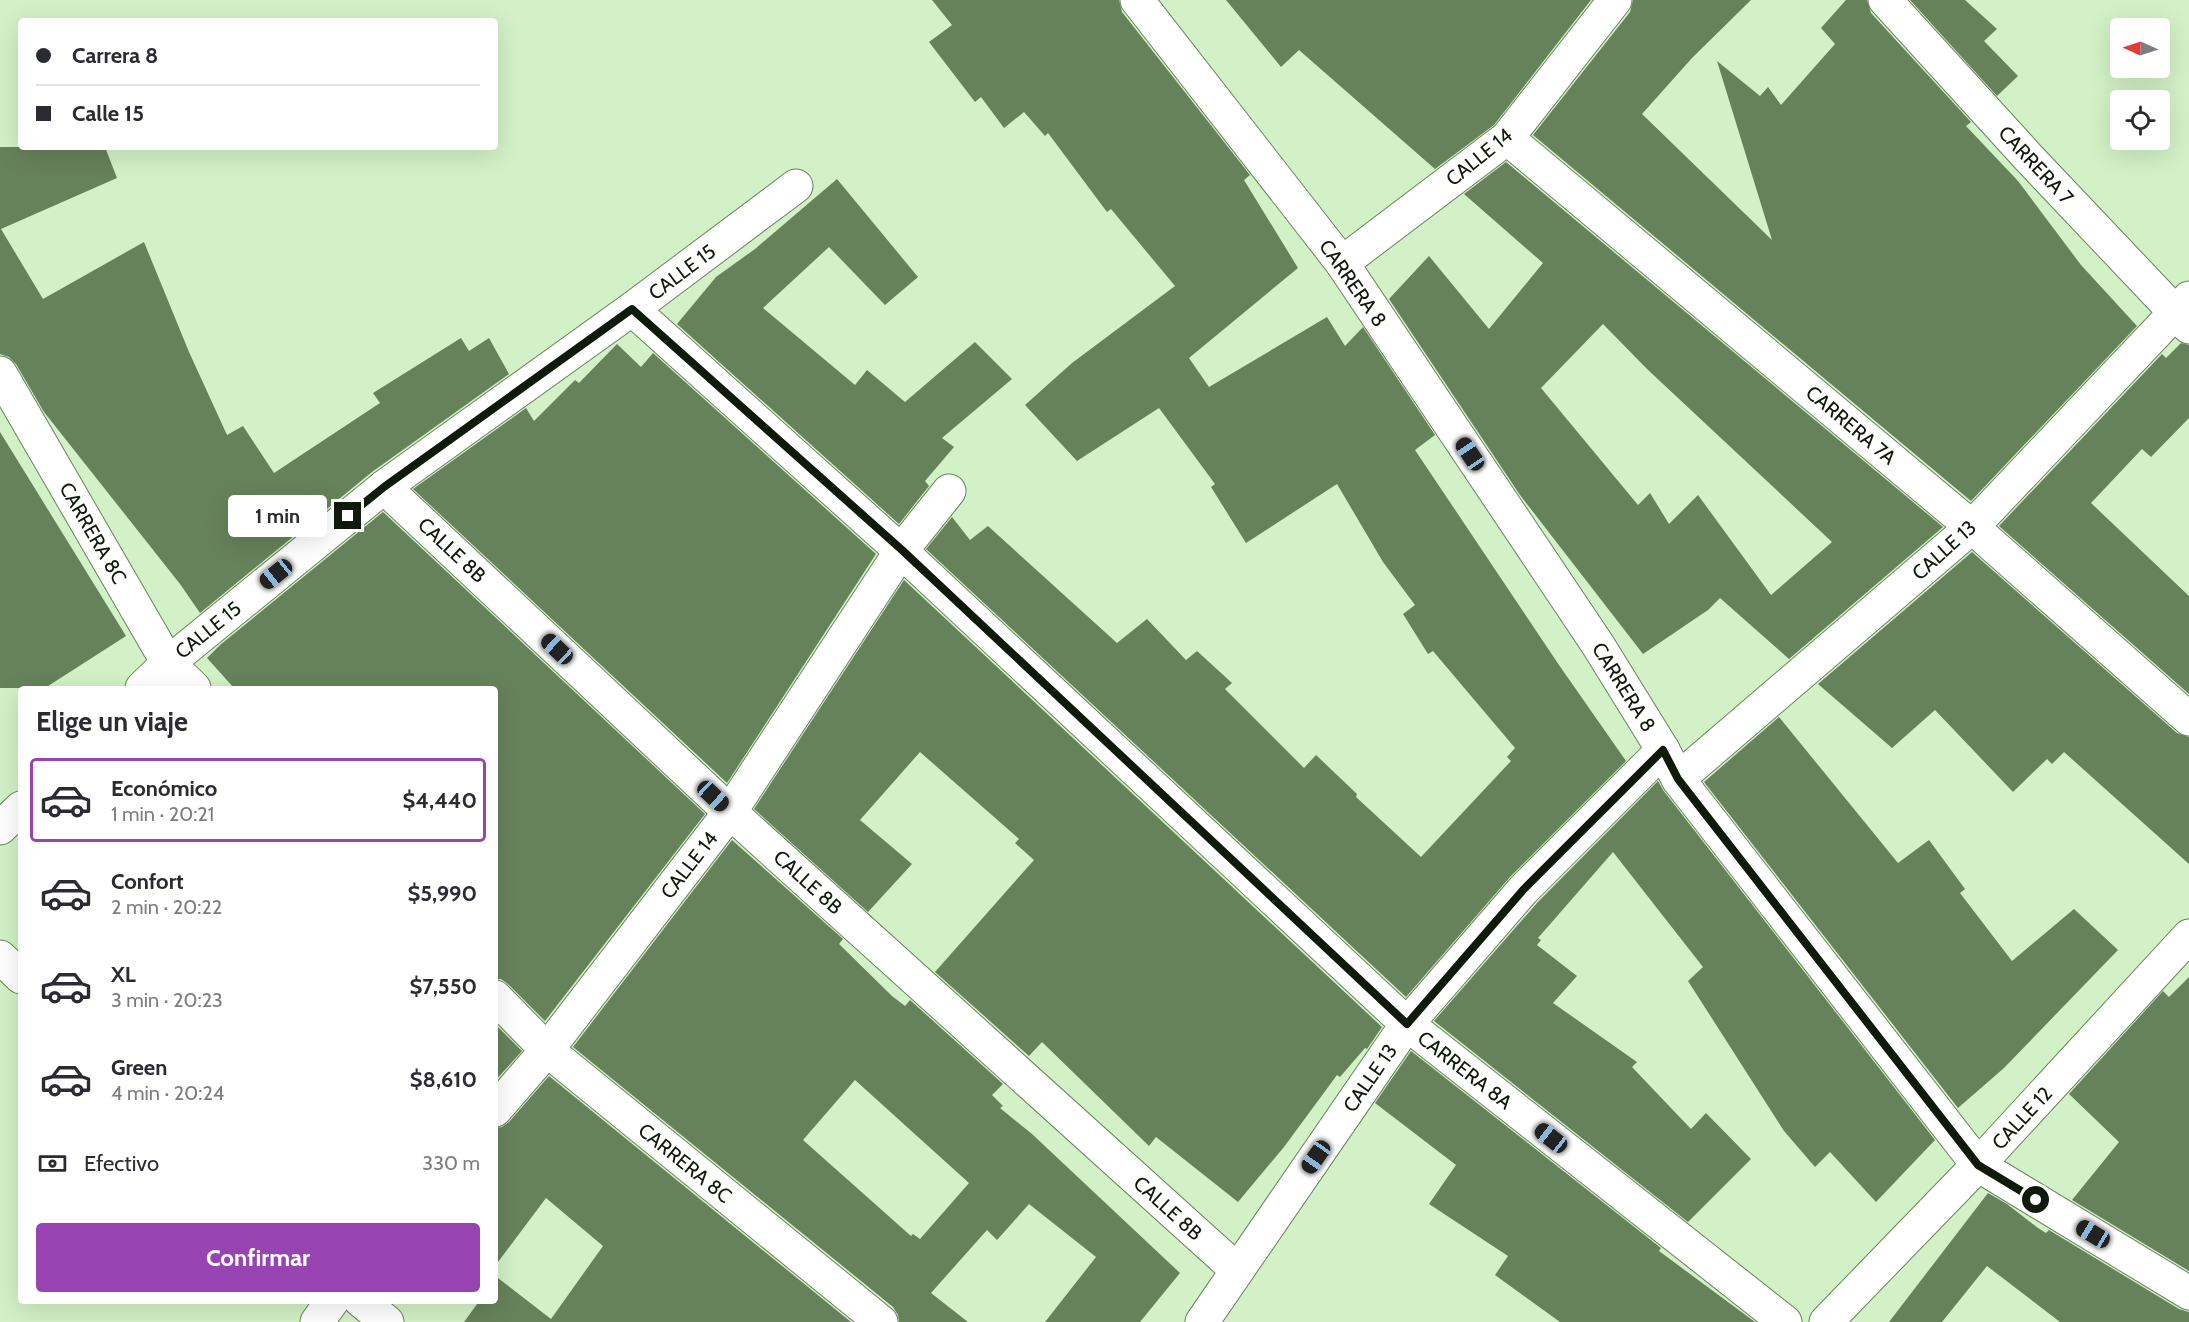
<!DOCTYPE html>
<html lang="es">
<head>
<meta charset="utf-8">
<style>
	:root { --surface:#fff; --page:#f7f7f7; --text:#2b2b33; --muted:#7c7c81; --line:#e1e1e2; --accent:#9744b2 }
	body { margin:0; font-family:Cabin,sans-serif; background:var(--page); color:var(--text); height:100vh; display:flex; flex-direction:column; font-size:22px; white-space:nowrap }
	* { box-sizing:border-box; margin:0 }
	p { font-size:20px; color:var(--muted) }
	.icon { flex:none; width:33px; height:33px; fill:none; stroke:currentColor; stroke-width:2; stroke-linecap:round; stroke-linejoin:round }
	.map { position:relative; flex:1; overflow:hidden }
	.sheet { position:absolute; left:18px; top:686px; width:480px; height:618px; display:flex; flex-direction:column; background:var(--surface); border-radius:6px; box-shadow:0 6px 24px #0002 }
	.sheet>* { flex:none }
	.top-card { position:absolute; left:18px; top:18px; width:480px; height:132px; border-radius:6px; box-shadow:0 6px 24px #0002; display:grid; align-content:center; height:132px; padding:0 18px; background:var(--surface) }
	.needle { width:39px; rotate:273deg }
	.buttons { position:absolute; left:2110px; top:18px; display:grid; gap:12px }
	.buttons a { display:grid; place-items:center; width:60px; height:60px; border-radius:6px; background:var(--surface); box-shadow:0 6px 24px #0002; font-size:30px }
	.end { position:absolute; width:27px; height:27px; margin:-14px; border:8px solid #0f1a0b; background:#fff; box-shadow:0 0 0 3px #fff }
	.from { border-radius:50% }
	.bubble { position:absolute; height:42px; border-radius:6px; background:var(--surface); box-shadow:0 6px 24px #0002; font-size:20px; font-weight:700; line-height:42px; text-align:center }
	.car { position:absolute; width:18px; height:36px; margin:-18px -9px; border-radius:8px; box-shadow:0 0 4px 2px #0007; background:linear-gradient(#222 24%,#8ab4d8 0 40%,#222 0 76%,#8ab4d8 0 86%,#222 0) }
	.top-card b { display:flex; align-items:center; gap:21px; height:57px; font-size:22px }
	.top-card b+b { border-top:2px solid var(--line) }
	.top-card i { width:15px; height:15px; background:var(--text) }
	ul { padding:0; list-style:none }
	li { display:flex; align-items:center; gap:18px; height:84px; margin:0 12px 9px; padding:0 6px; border:3px solid transparent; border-radius:6px }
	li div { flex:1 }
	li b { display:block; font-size:22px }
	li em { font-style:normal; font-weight:700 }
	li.active { border-color:var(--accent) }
	li>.icon { width:54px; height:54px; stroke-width:1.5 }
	h2 { padding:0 18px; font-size:27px; line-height:72px }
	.pay { display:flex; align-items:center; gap:15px; height:66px; padding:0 18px; font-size:22px }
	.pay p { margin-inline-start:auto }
	.button { display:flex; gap:12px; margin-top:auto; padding:12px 18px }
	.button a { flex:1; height:69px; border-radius:6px; background:var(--accent); color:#fff; font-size:24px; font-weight:700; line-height:69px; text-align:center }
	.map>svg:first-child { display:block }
	.building { fill:#66825b; fill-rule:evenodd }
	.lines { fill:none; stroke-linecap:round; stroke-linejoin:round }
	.minor-casing { stroke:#67835c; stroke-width:35 }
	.minor { stroke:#fff; stroke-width:33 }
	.route { stroke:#0f1a0b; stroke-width:8 }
	.labels { text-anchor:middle; stroke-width:6; stroke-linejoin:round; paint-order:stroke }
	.street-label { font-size:20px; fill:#0f1a0b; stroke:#fff }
</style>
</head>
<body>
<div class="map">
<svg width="2189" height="1322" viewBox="0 0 2189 1322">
	<rect width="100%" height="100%" fill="#d2f1c6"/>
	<!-- building -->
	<g class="building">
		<polygon points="932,0 1119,0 1122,12 1250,175 1244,180 1298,268 1189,358 1209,387 1327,317 1345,346 1363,327 1435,435 1415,450 1559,665 1626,761 1510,877 1406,997 926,549 952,517 970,540 988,526 1117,643 1147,619 1186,660 1197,651 1232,683 1225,689 1304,768 1316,755 1357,794 1356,797 1421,857 1511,761 1507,757 1515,748 1433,651 1428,654 1403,614 1415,605 1383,562 1337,484 1246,543 1211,487 1215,484 1159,408 1077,461 1025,405 1072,363 1175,286 1111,209 1107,212 1048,133 1045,136 1024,112 1004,128 981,97 975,102 929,42 952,25"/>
		<polygon points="1226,0 1591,0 1494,125 1435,169 1299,50 1281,67"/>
		<polygon points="1633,0 1751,0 1692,58 1642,114 1772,240 1717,61 1760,96 1768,87 1781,105 1835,44 1821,28 1846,0 1867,0 1871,13 1971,122 1966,126 2018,181 2081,265 2137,326 1971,501 1533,135 1630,12"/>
		<polygon points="1910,0 1965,0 1997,29 1984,41 2018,76 1997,96"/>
		<polygon points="0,147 105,147 117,178 1,229 43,299 144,242 189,352 227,435 243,426 274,473 380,403 373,393 461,338 469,351 489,338 509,374 372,472 200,613 180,584 44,412 16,364 9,357 0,354"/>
		<path d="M 1506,162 L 1943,527 L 1789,659 L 1720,598 L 1708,610 L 1643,654 L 1520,495 L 1389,299 L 1429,256 L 1489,329 L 1543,263 L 1464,194 ZM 1603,324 L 1647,369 L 1832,542 L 1771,595 L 1698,495 L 1669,524 L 1650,493 L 1638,505 L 1541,388 Z"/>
		<polygon points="837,179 918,277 885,305 829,247 763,308 855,385 867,370 905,402 975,342 1012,379 942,438 954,447 925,481 929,486 899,524 677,324 716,277 755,249"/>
		<polygon points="2181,343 2189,345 2189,418 2151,457 2142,449 2091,503 2189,596 2189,694 1999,526 2162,354 2166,358"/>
		<polygon points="617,344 641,367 653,353 876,554 727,783 413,489 526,408 534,421 575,380 579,383"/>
		<polygon points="0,432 126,636 45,688 0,688"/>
		<polygon points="383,512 705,814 545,1021 508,984 501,979 495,979 495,688 234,688 207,658 220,645"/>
		<polygon points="1972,552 2177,733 2189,737 2189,864 2064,752 2052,764 2047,759 2013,792 1935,710 1892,748 1818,684"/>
		<polygon points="904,580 1382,1027 1367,1049 1365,1048 1340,1077 1337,1075 1284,1147 1238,1202 1156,1137 1149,1146 1042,1042 1029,1056 935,972 1034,860 1015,843 1019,839 920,752 860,820 912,864 868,912 754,809"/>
		<polygon points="1779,717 1898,863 1929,840 1965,889 1960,893 2012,961 2074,909 2118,950 2004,1068 1958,1108 1704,782"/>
		<polygon points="1658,781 1663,790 1935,1140 1876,1202 1830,1152 1815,1167 1784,1131 1688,981 1703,967 1613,852 1538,938 1541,940 1537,945 1577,976 1553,1003 1637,1062 1632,1067 1691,1129 1706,1113 1751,1159 1688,1222 1434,1021 1537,903"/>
		<path d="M 732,840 L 843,939 L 839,944 L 892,996 L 905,1006 L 910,1000 L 1003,1084 L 992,1095 L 1003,1106 L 1000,1108 L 1032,1134 L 1180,1273 L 1140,1322 L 1045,1322 L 1096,1257 L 1029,1204 L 997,1240 L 987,1230 L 931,1293 L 968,1322 L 899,1322 L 898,1315 L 893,1307 L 573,1047 ZM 855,1080 L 969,1183 L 920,1239 L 913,1234 L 911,1236 L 803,1140 Z"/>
		<polygon points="2189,977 2189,1271 2072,1200 2119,1142 2069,1094 2163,991 2169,997"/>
		<polygon points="495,1024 522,1051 495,1081"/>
		<polygon points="1411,1051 1661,1248 1659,1251 1755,1322 1560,1322 1495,1275 1508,1256 1429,1204 1456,1165 1375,1103"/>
		<polygon points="549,1076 851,1322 464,1322 480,1300 495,1300 495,1282 498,1278 551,1319 603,1246 546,1198 495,1266 495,1128 502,1127 509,1122"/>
		<polygon points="1988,1193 2007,1204 2038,1228 2046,1233 2049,1230 2179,1309 2189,1312 2189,1322 2060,1322 1987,1266 1942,1322 1889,1322"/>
	</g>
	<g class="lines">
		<defs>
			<g id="minor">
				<polyline points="1137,0 1342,263 1598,645 1663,750 1678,779 1978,1165 2189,1293"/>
				<polyline points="1885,0 2028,157 2189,327"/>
				<polyline points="1507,138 1972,527 2189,719"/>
				<polyline points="1342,263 1507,138 1615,0"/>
				<polyline points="632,309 901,551 1407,1024 1785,1322"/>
				<polyline points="0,373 168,663 194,688"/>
				<polyline points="384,487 730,812 1237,1270"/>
				<polyline points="142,688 168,663 384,487 632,309 796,186"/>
				<polyline points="1678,779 1972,527 2189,298"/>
				<polyline points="0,828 21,808"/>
				<polyline points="0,957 21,977"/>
				<polyline points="495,997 547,1050 881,1322"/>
				<polyline points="495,1110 547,1050 730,812 901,551 949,491"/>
				<polyline points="360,1300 387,1322"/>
				<polyline points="317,1322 333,1300"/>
				<polyline points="1202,1322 1407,1024 1523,890 1663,750"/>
				<polyline points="1826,1322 1978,1165 2189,936"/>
			</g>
		</defs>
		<!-- minor casing -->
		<use href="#minor" class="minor-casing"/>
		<!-- minor -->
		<use href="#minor" class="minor"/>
	</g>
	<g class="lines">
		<!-- route -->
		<polyline class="route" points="348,516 384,487 632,309 902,550 1407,1024 1523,890 1663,750 1678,779 1978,1165 2036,1200"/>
	</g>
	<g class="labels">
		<!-- street labels -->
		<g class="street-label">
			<text transform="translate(1479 157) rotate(-39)" y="7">CALLE 14</text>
			<text transform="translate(2036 165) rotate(47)" y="7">CARRERA 7</text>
			<text transform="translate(682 272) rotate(-37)" y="7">CALLE 15</text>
			<text transform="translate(1353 283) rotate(55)" y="7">CARRERA 8</text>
			<text transform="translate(1851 425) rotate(40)" y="7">CARRERA 7A</text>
			<text transform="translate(93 533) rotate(60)" y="7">CARRERA 8C</text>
			<text transform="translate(452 550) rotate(43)" y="7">CALLE 8B</text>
			<text transform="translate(1944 550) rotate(-42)" y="7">CALLE 13</text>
			<text transform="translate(208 630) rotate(-39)" y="7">CALLE 15</text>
			<text transform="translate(1624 687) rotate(58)" y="7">CARRERA 8</text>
			<text transform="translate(689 865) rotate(-52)" y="7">CALLE 14</text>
			<text transform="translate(808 882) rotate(42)" y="7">CALLE 8B</text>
			<text transform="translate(1465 1070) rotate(38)" y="7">CARRERA 8A</text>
			<text transform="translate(1370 1078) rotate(-55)" y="7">CALLE 13</text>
			<text transform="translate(2022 1118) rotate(-47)" y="7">CALLE 12</text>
			<text transform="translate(685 1163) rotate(39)" y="7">CARRERA 8C</text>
			<text transform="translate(1168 1208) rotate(42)" y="7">CALLE 8B</text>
		</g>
	</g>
</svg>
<div class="buttons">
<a><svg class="needle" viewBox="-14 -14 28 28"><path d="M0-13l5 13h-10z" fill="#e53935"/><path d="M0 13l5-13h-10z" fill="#7c7c81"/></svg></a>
<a><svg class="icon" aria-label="locate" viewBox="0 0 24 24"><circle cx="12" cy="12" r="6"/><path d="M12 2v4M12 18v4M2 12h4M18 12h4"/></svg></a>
</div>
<i class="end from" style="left:2036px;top:1200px"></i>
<i class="end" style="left:348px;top:516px"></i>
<div class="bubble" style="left:228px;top:495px;width:99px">1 min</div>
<i class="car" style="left:1470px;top:454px;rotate:326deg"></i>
<i class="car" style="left:276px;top:574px;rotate:231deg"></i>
<i class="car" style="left:557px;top:649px;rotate:313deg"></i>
<i class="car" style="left:713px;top:796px;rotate:133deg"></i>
<i class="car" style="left:1551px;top:1138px;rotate:308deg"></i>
<i class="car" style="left:1316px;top:1157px;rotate:215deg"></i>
<i class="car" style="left:2093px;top:1234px;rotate:301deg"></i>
<div class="top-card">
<b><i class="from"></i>Carrera 8</b>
<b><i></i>Calle 15</b>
</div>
<section class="sheet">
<h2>Elige un viaje</h2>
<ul>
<li class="active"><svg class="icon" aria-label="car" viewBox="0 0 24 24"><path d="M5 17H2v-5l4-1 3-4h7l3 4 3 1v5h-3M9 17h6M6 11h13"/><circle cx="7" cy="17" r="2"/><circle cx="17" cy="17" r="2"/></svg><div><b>Económico</b><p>1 min · 20:21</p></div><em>$4,440</em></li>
<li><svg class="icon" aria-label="car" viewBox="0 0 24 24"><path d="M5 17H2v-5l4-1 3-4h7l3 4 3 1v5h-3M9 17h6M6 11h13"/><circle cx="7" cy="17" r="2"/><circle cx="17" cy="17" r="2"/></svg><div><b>Confort</b><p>2 min · 20:22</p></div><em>$5,990</em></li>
<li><svg class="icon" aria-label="car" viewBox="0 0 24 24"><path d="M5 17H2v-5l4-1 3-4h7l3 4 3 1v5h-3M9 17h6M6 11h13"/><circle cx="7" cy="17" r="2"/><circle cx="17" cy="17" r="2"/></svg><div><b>XL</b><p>3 min · 20:23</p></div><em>$7,550</em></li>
<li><svg class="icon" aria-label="car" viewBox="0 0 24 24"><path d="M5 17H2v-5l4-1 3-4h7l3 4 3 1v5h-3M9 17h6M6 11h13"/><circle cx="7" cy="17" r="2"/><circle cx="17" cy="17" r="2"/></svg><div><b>Green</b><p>4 min · 20:24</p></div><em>$8,610</em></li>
</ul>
<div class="pay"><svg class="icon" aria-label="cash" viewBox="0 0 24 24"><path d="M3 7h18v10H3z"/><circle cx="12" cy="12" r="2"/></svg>Efectivo<p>330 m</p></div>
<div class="button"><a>Confirmar</a></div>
</section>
</div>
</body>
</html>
